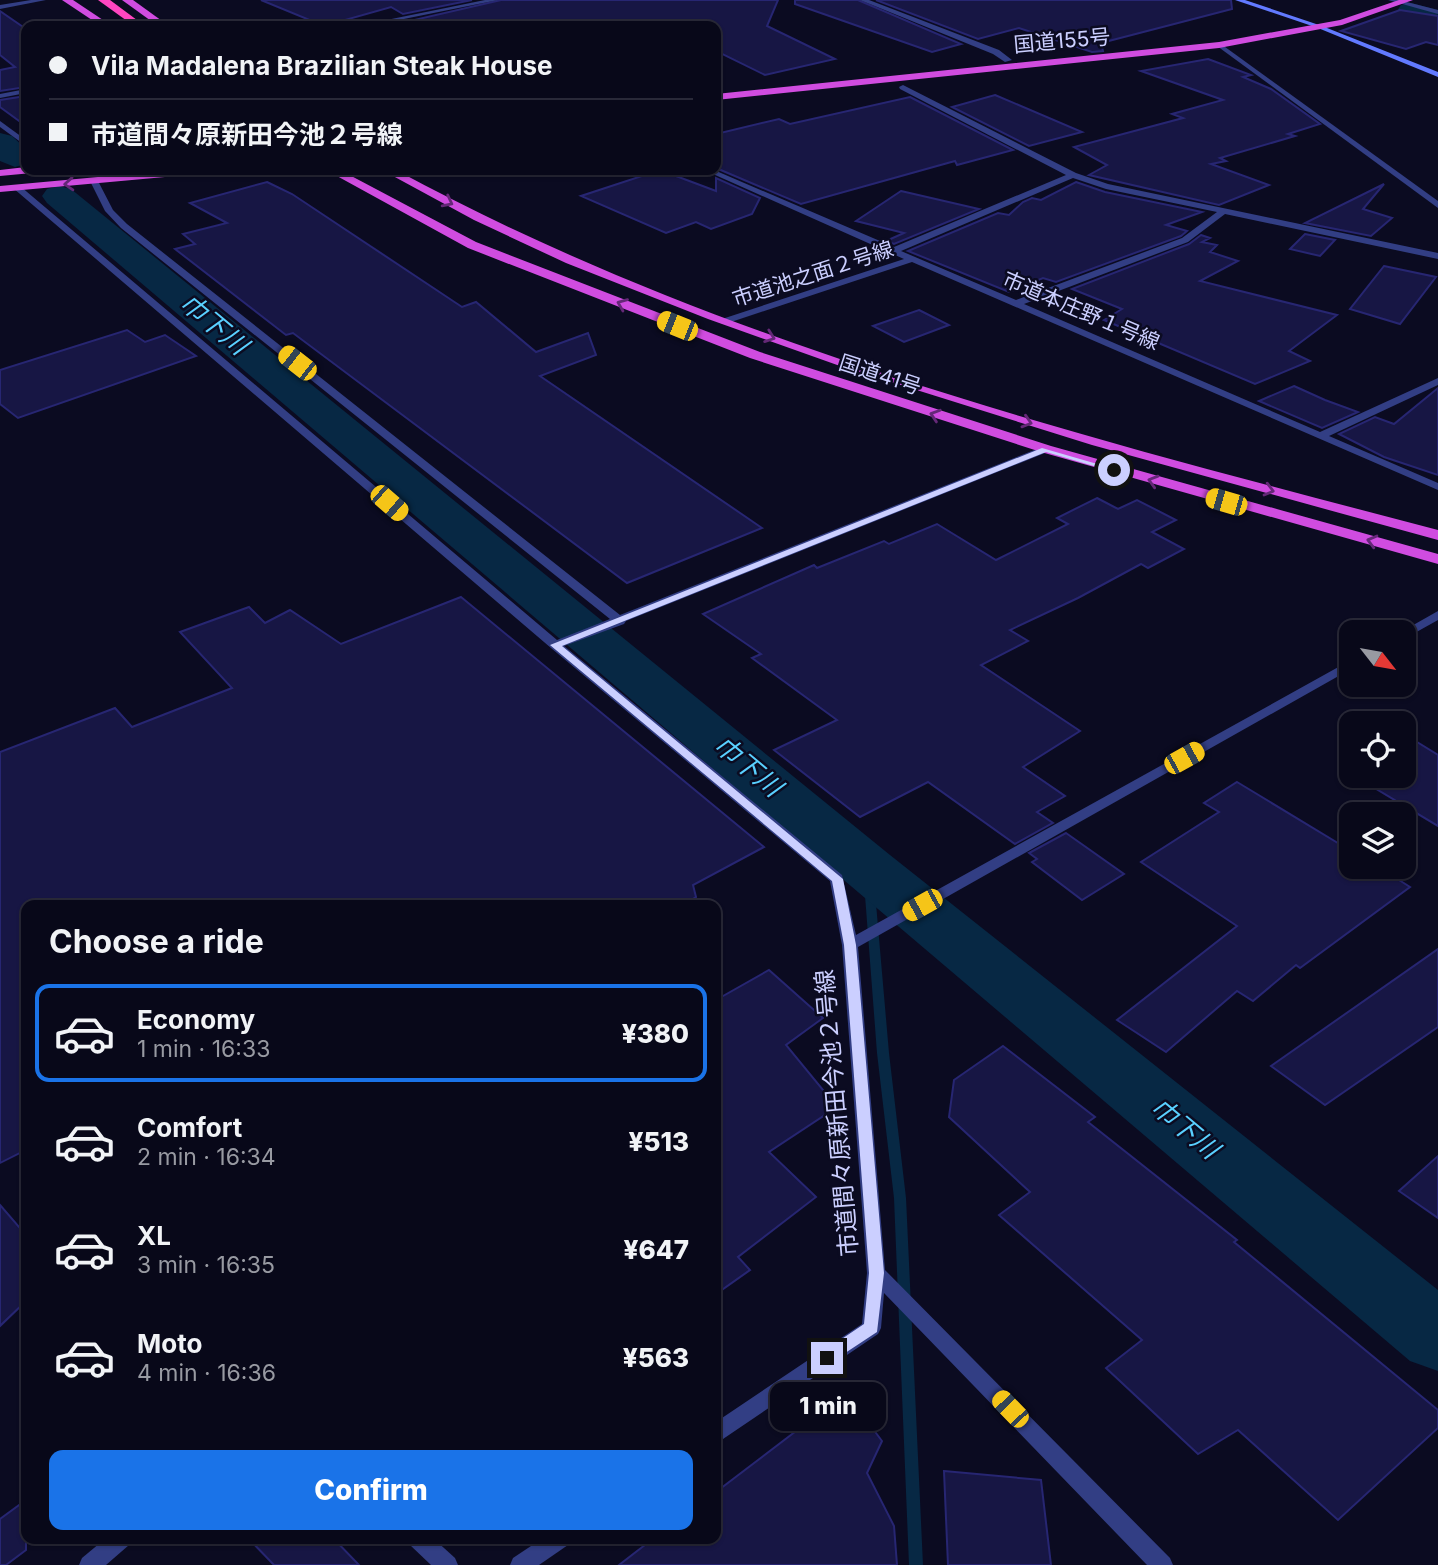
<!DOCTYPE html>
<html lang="en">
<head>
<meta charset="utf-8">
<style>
	:root { --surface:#080819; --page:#112; --text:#f1f3f6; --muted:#989aa2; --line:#292938; --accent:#1a73e8 }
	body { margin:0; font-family:Inter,"Noto Sans JP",sans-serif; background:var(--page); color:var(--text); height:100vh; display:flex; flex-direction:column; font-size:26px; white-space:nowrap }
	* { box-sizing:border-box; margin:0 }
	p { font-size:23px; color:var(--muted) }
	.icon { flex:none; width:38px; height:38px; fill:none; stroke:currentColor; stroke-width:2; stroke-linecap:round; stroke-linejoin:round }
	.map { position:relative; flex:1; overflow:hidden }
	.details { position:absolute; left:21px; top:900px; width:700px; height:644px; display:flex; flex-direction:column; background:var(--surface); border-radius:14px; box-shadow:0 2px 5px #0004,0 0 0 2px var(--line) }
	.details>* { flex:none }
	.top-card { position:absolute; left:21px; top:21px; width:700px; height:154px; border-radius:14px; box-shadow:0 2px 5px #0004,0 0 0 2px var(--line); display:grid; align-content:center; height:154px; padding:0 28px; background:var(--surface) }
	.needle { width:46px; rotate:121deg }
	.controls { position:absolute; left:1339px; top:620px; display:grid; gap:14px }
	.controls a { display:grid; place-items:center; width:77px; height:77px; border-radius:14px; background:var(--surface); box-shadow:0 2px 5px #0004,0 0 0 2px var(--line); font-size:35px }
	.end { position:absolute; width:32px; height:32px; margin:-16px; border:9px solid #cbcfff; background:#111; box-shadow:0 0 0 4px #111 }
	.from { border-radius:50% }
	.bubble { position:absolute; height:49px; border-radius:14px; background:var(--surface); box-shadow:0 2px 5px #0004,0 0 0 2px var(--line); font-size:23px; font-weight:800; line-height:49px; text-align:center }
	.car { position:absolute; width:21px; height:42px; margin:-21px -10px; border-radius:9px; box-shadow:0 0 5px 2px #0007; background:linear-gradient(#f5c518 24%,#345 0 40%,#f5c518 0 76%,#345 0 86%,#f5c518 0) }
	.top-card b { display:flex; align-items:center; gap:24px; height:66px; font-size:26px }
	.top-card b+b { border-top:2px solid var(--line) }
	.top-card i { width:18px; height:18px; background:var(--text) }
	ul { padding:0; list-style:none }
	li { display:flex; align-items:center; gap:21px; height:98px; margin:0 14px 10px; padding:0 14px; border:4px solid transparent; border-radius:14px }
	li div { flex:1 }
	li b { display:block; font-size:26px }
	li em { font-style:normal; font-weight:800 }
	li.active { border-color:var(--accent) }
	li>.icon { width:63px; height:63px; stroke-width:1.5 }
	h2 { padding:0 28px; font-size:32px; line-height:84px }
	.cta { display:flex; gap:14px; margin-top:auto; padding:14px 28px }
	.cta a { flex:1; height:80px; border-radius:14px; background:var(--accent); color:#fff; font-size:28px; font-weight:800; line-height:80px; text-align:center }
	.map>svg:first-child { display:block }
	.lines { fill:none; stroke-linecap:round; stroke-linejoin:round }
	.stream { fill:#072844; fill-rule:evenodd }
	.river { fill:#072844; fill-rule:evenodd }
	.building { fill:#171644; stroke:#272672; stroke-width:2 }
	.minor { fill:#323e84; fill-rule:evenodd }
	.secondary { fill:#627aff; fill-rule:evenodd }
	.trunk { fill:#d04ce0; fill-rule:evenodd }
	.motorway { fill:#ff46c0; fill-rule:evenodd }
	.oneway { stroke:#642877 }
	.route { fill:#cbcfff }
	.labels { text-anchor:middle; stroke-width:5; stroke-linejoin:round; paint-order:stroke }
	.far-street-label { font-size:21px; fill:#cbcfff; stroke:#0b0b21 }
	.street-label { font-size:24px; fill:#cbcfff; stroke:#0b0b21 }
	.water-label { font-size:26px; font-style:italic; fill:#59d0ff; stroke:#0b0b21 }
</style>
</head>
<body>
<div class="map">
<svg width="1438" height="1565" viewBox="0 0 1438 1565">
	<rect width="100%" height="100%" fill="#0b0b21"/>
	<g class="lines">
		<!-- stream -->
		<polygon class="stream" points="868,866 873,869 889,1053 906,1198 923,1565 909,1565 894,1198 877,1053 863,869"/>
		<!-- river -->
		<g class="river">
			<polygon points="1411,3 1438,10 1438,26 1401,17 1397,11 1401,5"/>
			<polygon points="0,133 12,136 26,149 26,164 15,167 0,161"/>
			<polygon points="59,186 71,189 890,855 1438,1290 1438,1371 1410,1361 47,203 42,196 47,189"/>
		</g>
	</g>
	<!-- building -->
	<g class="building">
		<polygon points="261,0 472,0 403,14 391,7 324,26"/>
		<polygon points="501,0 778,0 767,26 835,59 765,75 716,51 716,26 426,26 414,20"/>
		<polygon points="795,0 858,0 961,44 932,52 795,4"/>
		<polygon points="876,0 1231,0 1232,9 1101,43 1103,51 1092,52 1019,28 978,39"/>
		<polygon points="1400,10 1438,16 1438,45 1426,42 1406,49 1341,31"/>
		<polygon points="0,11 26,29 26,87 0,91 0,70 15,67 0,55"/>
		<polygon points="1208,59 1251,75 1243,77 1271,89 1320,124 1288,134 1295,136 1220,158 1226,161 1211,164 1269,185 1219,205 1089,175 1107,165 1074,147 1183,118 1172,114 1223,100 1141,71"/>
		<polygon points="995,95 1082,132 1029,146 952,107"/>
		<polygon points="26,96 26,126 0,107 0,100"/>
		<polygon points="910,97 1013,150 957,165 955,161 801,204 716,168 716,134 779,119 790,124"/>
		<polygon points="660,170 716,191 716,178 760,198 752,214 711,229 696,222 666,233 581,196"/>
		<polygon points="267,182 292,194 462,307 476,302 536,352 588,333 596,355 540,376 762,528 627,583 293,333 286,335 175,249 195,244 183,234 227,223 190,203"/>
		<polygon points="1076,182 1105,192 1202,212 1166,225 1187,231 1181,236 1056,282 1043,278 1009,292 908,251 998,213 1009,215 1023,202 1032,198 1041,200"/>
		<polygon points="1384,184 1363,209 1392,218 1371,236 1305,223"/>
		<polygon points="901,191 979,209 894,244 886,241 904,233 856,221"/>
		<polygon points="1305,234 1335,240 1320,256 1290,249"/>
		<polygon points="1201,235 1210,238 1202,242 1217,245 1210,252 1238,261 1200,281 1337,315 1289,351 1310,361 1255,384 1104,320 1122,309 1072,289 1189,244"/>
		<polygon points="1384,266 1436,277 1400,324 1350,309"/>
		<polygon points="919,310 949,325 904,342 873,326"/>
		<polygon points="127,330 145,342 165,335 196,356 18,418 0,404 0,370"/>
		<polygon points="1294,386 1325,400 1358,412 1322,428 1259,401"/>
		<polygon points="1438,388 1438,475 1384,457 1339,434 1375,417 1394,424"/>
		<polygon points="1097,498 1118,509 1137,500 1176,520 1152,532 1184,549 1148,568 1141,564 1078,598 1010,630 1028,641 981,665 1080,731 1023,767 1065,796 1037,812 1053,823 1015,844 928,782 860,817 774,750 837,720 752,658 761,654 703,614 814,565 817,568 884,541 889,544 937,524 996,560 1068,524 1057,518"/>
		<polygon points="461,597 764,847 693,885 696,897 683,905 26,905 26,1150 0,1163 0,752 115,708 132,727 232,688 180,632 249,607 265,623 290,610 341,644"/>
		<polygon points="1404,734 1438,755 1438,826 1353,775 1404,775"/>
		<polygon points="1237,782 1351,851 1351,866 1377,866 1410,887 1300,968 1296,965 1253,1001 1237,991 1166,1052 1117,1020 1237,926 1141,862 1219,812 1204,803"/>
		<polygon points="1066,833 1124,874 1082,900 1032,862 1037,859 1029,853"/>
		<polygon points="1438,949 1438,1027 1325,1105 1271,1066"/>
		<polygon points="769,970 823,1018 786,1045 837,1107 769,1152 816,1197 738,1257 750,1270 716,1294 716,1000"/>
		<polygon points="1003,1046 1095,1117 1088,1122 1237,1240 1234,1242 1438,1410 1438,1428 1338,1520 1238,1430 1198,1454 1106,1368 1142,1340 999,1215 1030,1192 949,1117 954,1080"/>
		<polygon points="1438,1156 1438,1218 1399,1191"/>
		<polygon points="0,1205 26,1235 26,1301 0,1326"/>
		<polygon points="846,1393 882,1441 867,1473 894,1526 897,1565 619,1565 654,1538 716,1538 716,1492"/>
		<polygon points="944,1471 1041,1480 1051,1565 948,1565"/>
		<polygon points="26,1500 26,1550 6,1565 0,1565 0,1519"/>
		<polygon points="248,1538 333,1538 359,1565 274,1565"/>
	</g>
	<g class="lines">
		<!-- minor -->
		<g class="minor">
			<polygon points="31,0 46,0 0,9 0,5"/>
			<polygon points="485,0 498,0 369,26 357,26"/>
			<polygon points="860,0 869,0 999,50 1012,60 1005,62 993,54"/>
			<polygon points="1388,0 1399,0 1438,10 1438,14"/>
			<polygon points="1217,44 1221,44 1438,201 1438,208 1217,46"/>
			<path d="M 903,85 L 1076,173 L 1108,184 L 1438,253 L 1438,259 L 1225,214 L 1188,242 L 1024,304 L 1320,432 L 1438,378 L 1438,385 L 1329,436 L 1438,483 L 1438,490 L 912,262 L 728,323 L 722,323 L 722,319 L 904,259 L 704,170 L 714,170 L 894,247 L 1066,175 L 900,89 L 899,87 ZM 1073,178 L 1106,189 L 1217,212 L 1182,238 L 1016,300 L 901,251 Z"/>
			<polygon points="26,89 26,93 0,98 0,94"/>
			<polygon points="0,121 26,140 26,146 0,127"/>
			<polygon points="92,181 98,181 113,210 127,224 620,615 1042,447 1050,447 1050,451 626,621 624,624 564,646 842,875 856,935 1351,660 1351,669 858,947 885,1270 1170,1558 1173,1565 1147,1565 884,1293 881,1328 878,1334 723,1439 716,1442 716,1422 862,1324 867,1273 842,945 830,881 551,648 13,188 20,186 557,640 610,619 121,228 105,211 91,183"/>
			<polygon points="1438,611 1438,620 1404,639 1404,632 1401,632"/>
			<polygon points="106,1538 132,1538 129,1545 106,1565 79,1565 82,1558"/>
			<polygon points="407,1538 433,1538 455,1558 458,1565 431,1565 410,1545"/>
			<polygon points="543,1538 571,1538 568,1545 539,1565 510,1565 513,1558"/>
		</g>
		<!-- secondary -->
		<polygon class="secondary" points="1235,0 1245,0 1322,26 1438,72 1438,77 1318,28"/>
		<!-- trunk -->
		<g class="trunk">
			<polygon points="62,0 73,0 112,26 101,26"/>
			<polygon points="122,0 133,0 169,26 158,26"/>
			<polygon points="1399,0 1413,0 1342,25 1219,48 716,100 716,94 1219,42 1340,20"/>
			<polygon points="26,167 26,170 80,170 37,177 32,173 0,176 0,170"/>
			<polygon points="174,170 215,170 209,173 0,192 0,186"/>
			<polygon points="326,170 340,170 476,242 760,352 1051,446 1438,554 1438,564 1041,452 750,358 468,248"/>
			<path d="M 382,170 L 396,170 C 719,345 1084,437 1438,530 L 1438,540 L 1092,445 L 840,366 L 708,319 L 566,263 L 474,220 Z"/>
		</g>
		<!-- motorway -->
		<polygon class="motorway" points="98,0 110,0 145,26 134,26"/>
	</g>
	<!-- one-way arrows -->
	<defs><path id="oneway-chevron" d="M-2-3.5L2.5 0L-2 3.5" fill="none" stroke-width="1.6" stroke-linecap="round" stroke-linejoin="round" transform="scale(1.75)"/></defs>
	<g class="oneway">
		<use href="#oneway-chevron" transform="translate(69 184) rotate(176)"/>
		<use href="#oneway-chevron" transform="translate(448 202) rotate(27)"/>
		<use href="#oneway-chevron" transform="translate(622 304) rotate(-158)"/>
		<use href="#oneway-chevron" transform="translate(770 337) rotate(20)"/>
		<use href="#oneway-chevron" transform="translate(935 415) rotate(-162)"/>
		<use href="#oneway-chevron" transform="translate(1027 422) rotate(17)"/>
		<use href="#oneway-chevron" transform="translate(1153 481) rotate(-164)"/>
		<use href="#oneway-chevron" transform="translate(1269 490) rotate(15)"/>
		<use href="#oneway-chevron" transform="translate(1372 541) rotate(-165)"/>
	</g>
	<!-- route -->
	<polygon class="route" points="1042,448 1118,470 1114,472 1046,452 562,646 843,879 856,945 884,1273 877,1332 827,1365 819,1358 821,1353 864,1324 869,1273 844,945 832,881 550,645"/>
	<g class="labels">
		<!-- far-street labels -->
		<g class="far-street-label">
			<text transform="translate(1062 41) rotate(-5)" y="7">国道155号</text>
			<text transform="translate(813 274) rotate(-18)" y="7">市道池之面２号線</text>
			<text transform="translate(1081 311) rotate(23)" y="7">市道本庄野１号線</text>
			<text transform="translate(880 375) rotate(18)" y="7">国道41号</text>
		</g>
		<!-- street labels -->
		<g class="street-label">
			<text transform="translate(837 1113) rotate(-95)" y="8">市道間々原新田今池２号線</text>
		</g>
		<!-- water labels -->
		<g class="water-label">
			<text transform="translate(214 324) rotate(40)" y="9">巾下川</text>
			<text transform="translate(748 766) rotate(40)" y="9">巾下川</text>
			<text transform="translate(1185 1128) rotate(40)" y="9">巾下川</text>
		</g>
	</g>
</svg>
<div class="controls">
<a><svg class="needle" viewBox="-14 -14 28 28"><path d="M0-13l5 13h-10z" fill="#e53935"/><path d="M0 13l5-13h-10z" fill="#989aa2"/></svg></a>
<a><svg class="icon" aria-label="locate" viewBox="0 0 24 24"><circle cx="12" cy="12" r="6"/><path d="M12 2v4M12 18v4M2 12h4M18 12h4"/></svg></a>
<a><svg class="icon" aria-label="layers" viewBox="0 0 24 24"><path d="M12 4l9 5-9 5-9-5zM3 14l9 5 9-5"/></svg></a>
</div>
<i class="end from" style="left:1114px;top:470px"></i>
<i class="end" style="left:827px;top:1358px"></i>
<div class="bubble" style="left:770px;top:1382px;width:116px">1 min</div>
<i class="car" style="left:677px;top:326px;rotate:292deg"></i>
<i class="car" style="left:297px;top:363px;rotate:308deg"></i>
<i class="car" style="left:1226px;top:502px;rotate:286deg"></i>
<i class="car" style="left:389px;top:503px;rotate:131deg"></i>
<i class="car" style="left:1184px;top:758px;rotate:61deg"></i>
<i class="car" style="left:922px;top:905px;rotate:241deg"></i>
<i class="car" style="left:1010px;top:1409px;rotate:316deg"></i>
<div class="top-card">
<b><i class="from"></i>Vila Madalena Brazilian Steak House</b>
<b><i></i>市道間々原新田今池２号線</b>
</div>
<section class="details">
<h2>Choose a ride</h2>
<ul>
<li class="active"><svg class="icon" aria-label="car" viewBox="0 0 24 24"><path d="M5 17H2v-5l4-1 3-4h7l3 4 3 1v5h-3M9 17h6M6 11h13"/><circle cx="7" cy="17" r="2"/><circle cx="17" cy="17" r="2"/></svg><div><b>Economy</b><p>1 min · 16:33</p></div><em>¥380</em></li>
<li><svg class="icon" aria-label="car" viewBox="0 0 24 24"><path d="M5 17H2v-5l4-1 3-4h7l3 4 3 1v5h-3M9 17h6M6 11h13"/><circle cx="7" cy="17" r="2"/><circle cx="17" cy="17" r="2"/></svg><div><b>Comfort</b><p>2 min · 16:34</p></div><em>¥513</em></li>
<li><svg class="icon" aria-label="car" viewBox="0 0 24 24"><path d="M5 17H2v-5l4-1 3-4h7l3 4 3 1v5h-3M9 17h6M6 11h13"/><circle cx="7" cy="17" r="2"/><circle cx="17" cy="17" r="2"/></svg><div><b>XL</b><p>3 min · 16:35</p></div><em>¥647</em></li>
<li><svg class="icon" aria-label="car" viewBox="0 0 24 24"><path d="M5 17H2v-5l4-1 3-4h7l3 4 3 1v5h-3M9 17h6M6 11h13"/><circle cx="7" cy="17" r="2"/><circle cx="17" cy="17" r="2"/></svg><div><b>Moto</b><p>4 min · 16:36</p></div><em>¥563</em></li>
</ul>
<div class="cta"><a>Confirm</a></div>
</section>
</div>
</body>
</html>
